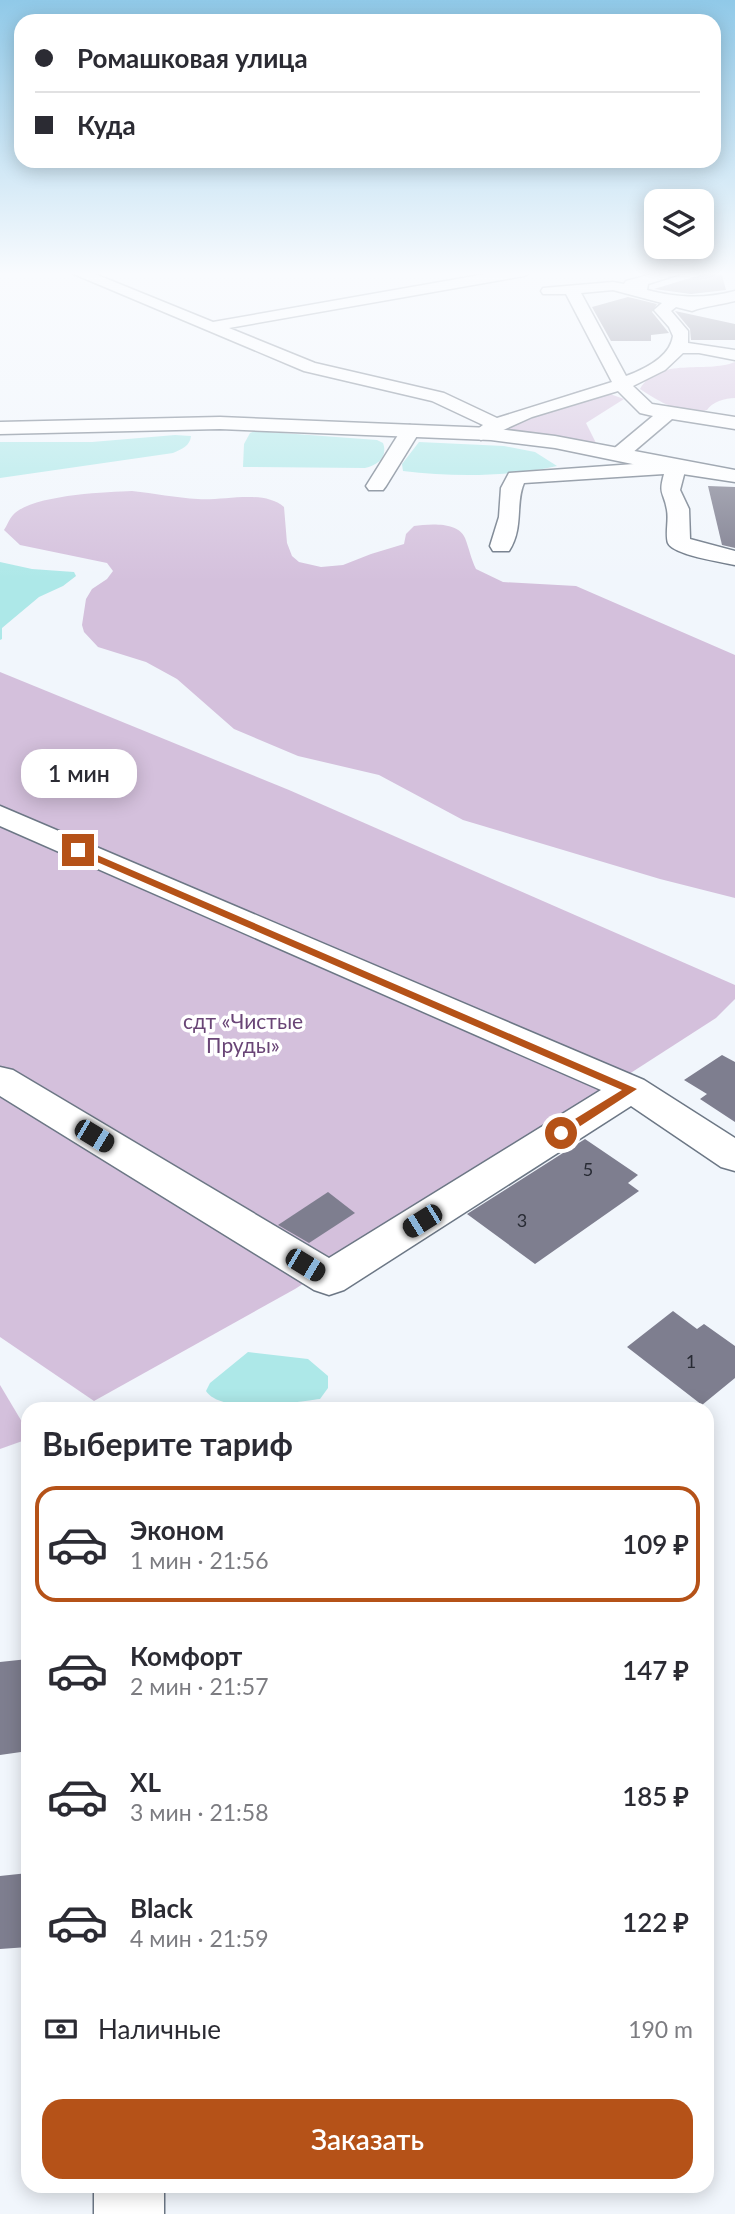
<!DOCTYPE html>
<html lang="ru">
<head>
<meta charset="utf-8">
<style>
	:root { --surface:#fff; --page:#f2f2f3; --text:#2b2b33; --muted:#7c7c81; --line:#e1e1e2; --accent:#b55218 }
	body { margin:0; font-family:Lato,sans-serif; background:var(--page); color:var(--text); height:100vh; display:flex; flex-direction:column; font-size:26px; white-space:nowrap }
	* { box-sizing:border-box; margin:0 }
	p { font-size:23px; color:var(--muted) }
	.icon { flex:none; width:38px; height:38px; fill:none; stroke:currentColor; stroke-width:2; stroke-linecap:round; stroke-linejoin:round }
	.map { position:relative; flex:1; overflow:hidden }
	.sheet { position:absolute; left:21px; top:1402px; width:693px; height:791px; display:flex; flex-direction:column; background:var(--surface); border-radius:21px; box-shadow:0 4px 18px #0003 }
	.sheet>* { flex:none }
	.top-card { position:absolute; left:14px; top:14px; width:707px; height:154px; border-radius:21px; box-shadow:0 4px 18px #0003; display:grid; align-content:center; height:154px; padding:0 21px; background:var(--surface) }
	.fabs { position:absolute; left:644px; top:189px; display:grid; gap:14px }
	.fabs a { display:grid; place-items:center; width:70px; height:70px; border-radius:14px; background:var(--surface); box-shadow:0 4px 18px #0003; font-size:35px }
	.end { position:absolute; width:32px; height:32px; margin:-16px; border:9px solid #b55218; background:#fff; box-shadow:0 0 0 4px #fff }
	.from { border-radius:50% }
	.bubble { position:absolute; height:49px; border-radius:21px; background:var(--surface); box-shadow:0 4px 18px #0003; font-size:23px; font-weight:600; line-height:49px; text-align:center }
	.car { position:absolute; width:21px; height:42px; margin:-21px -10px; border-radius:9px; box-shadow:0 0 5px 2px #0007; background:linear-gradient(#222 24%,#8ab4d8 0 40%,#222 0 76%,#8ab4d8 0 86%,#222 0) }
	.top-card b { display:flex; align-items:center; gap:24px; height:66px; font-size:26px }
	.top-card b+b { border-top:2px solid var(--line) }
	.top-card i { width:18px; height:18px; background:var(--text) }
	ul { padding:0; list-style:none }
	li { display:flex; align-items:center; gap:21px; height:116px; margin:0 14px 10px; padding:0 7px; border:4px solid transparent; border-radius:21px }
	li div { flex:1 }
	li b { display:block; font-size:26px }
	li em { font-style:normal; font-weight:600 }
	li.current { border-color:var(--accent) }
	li>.icon { width:63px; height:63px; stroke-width:1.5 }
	h2 { padding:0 21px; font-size:32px; line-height:84px }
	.pay { display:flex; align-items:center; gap:18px; height:77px; padding:0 21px; font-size:26px }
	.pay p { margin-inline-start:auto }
	.button { display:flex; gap:14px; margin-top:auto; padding:14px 21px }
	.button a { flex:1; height:80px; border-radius:21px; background:var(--accent); color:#fff; font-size:28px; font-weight:600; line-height:80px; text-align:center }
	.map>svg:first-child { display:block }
	.green { fill:#d4c0dc }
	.water { fill:#ade8e8 }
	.building { fill:#7e7e8f }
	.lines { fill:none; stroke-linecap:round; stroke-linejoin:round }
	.minor-casing { stroke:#6c7785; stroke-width:3 }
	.major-casing { stroke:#6c7785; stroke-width:3 }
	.minor { fill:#fff; fill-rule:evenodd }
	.major { fill:#fff; fill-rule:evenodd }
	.route { fill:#b55218 }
	.labels { text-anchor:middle; stroke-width:7; stroke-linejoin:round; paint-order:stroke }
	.number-label { font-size:18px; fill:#282b34 }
	.park-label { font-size:21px; fill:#694576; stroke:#fff }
</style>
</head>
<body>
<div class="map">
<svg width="735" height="2214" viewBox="0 0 735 2214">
	<rect width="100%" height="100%" fill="#f1f6fc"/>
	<!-- green -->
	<g class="green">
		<path d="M 735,362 L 735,398 C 725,398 712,402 707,410 C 684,416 659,402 640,389 C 659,356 705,374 735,362 Z"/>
		<polygon points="581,390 599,390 624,399 586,423 596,443 522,433 502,425 527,409"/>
		<path d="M 132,491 C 154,493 176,498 198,499 C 224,501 263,489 284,507 L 287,543 L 292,556 L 299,562 L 321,567 L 343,565 L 371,554 L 404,544 L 406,534 L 414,526 C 428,524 458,521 465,538 C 469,548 471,559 476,569 L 503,582 L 576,586 L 735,655 L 735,898 L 660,879 L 463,820 L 379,775 L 298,756 L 234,729 L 177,679 L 146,662 L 98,647 L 84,632 L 82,625 L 86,599 L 92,589 L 107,579 L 113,571 L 107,563 L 20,545 L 4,530 C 7,526 9,519 13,515 C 31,495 105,492 132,491 Z"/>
		<polygon points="0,672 289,790 735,985 735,999 716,1018 295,1289 94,1401 0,1337"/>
		<polygon points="0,1385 28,1432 28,1439 0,1449"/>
	</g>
	<!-- water -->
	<g class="water">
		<path d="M 255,431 L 377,440 L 383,443 C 388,457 378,465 365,468 L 243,467 L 244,444 L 250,433 Z"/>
		<path d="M 175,435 L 191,436 C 190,446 182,449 173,453 L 0,478 L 0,442 L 92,442 Z"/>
		<path d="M 419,442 L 504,446 L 535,452 L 557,466 C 508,477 453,477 403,471 L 402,464 Z"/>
		<polygon points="0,562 32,569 74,572 76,576 63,586 39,597 2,628 2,639 0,640"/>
		<path d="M 248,1352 L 308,1359 L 328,1376 L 328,1388 L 320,1399 C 294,1402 222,1415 206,1391 L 210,1383 Z"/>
	</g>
	<!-- building -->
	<g class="building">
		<polygon points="710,272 721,272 726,290 691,294 654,289"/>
		<polygon points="628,297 657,304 652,312 669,333 651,335 651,341 611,341 592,307"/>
		<polygon points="675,311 735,324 735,340 691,340 690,329"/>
		<polygon points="708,486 735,487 735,548 722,545"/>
		<polygon points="722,1055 735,1062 735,1122 700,1099 707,1094 684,1080"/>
		<polygon points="585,1139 638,1175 628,1183 639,1191 535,1264 467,1214"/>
		<polygon points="328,1192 355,1213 309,1243 278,1225"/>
		<polygon points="673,1311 697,1329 704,1324 735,1346 735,1378 702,1405 627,1347"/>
		<polygon points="28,1659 28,1751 0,1755 0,1662"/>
		<polygon points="28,1873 28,1947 0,1949 0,1876"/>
	</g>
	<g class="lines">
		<defs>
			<g id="minor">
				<path d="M 69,272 L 90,272 L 213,322 L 497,272 L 531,272 L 524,276 L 229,328 L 315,363 L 444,393 L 497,418 L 612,382 L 566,294 L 543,294 L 541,291 L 543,288 L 613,282 L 624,284 L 626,281 L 660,272 L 686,272 L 648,284 L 647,290 C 678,298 704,299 735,291 L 735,301 C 720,305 705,306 692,311 L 676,307 L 671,311 L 688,331 L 688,343 L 735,350 L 735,360 L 699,353 L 683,353 L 665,370 L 633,386 L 652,404 L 735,417 L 735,429 L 672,419 L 625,459 L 611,459 L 608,455 L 611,451 L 653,416 L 640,413 L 618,391 L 532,417 L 481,440 L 471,434 L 483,425 L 432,401 L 304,371 ZM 613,290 L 662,303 L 654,310 L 669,327 L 673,336 C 670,357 645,369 626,376 L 581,293 Z"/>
				<polygon points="410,425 420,431 386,486 383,490 369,490 366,486 403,427"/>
				<path d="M 676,461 L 683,463 L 686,467 L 680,490 L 689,509 L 690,539 L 735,551 L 735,565 C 722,562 673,555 668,543 C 665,534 669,520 667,510 C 664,491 658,496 664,474 L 524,483 C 515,503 524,528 509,551 L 493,551 L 490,546 L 499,517 L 501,488 L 509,473 Z"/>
				<polygon points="0,806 644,1080 735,1138 735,1171 721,1167 631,1106 344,1290 329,1295 314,1290 0,1096 0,1067 13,1070 329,1258 601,1090 0,826"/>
				<rect x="94" y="2186" width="70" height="28"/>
			</g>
			<polygon id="major" points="220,417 491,428 555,436 735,470 735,482 676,473 555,448 491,440 220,429 0,434 0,422"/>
		</defs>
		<!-- minor casing -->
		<use href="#minor" class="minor-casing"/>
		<!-- major casing -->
		<use href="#major" class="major-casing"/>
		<!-- minor -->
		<use href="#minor" class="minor"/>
		<!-- major -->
		<use href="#major" class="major"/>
	</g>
	<!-- sky -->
	<linearGradient id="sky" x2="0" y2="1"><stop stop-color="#90c9e8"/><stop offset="0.47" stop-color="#f9fbfe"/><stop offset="1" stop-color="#f9fbfe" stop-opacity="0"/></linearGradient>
	<rect width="735" height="582" fill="url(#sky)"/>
	<!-- route -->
	<polygon class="route" points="74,848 81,848 637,1089 565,1136 557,1136 557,1130 622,1090 74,852"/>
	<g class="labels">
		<!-- number labels -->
		<g class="number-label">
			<text x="588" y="1176">5</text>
			<text x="522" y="1227">3</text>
			<text x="691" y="1368">1</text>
		</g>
		<!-- park labels -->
		<g class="park-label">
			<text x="243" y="1029">сдт «Чистые<tspan x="243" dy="24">Пруды»</tspan></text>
		</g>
	</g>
</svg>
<div class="fabs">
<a><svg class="icon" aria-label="layers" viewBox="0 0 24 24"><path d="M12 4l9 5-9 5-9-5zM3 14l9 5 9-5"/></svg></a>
</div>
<i class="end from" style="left:561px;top:1133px"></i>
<i class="end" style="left:78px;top:850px"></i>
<div class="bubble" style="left:21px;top:749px;width:116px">1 мин</div>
<i class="car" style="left:94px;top:1136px;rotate:121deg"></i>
<i class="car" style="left:422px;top:1221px;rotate:238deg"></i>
<i class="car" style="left:305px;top:1265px;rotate:121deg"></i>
<div class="top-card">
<b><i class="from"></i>Ромашковая улица</b>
<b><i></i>Куда</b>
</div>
<section class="sheet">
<h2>Выберите тариф</h2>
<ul>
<li class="current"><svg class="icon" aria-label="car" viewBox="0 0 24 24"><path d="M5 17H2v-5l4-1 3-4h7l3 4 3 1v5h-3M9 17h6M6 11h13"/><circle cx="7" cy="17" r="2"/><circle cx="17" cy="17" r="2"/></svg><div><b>Эконом</b><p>1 мин · 21:56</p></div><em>109 ₽</em></li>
<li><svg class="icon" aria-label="car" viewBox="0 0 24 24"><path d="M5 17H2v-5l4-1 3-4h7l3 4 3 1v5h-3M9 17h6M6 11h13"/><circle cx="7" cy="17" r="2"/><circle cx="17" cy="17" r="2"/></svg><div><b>Комфорт</b><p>2 мин · 21:57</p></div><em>147 ₽</em></li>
<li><svg class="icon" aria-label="car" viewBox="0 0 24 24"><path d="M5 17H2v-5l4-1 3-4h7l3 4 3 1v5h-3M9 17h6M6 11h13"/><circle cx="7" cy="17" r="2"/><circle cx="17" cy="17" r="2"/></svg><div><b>XL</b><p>3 мин · 21:58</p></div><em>185 ₽</em></li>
<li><svg class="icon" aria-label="car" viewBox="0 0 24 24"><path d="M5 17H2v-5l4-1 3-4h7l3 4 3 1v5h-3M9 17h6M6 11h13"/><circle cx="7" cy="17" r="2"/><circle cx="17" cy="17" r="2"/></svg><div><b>Black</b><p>4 мин · 21:59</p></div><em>122 ₽</em></li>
</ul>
<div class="pay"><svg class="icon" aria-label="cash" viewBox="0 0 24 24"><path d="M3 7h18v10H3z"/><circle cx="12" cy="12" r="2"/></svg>Наличные<p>190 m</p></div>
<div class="button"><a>Заказать</a></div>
</section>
</div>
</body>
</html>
